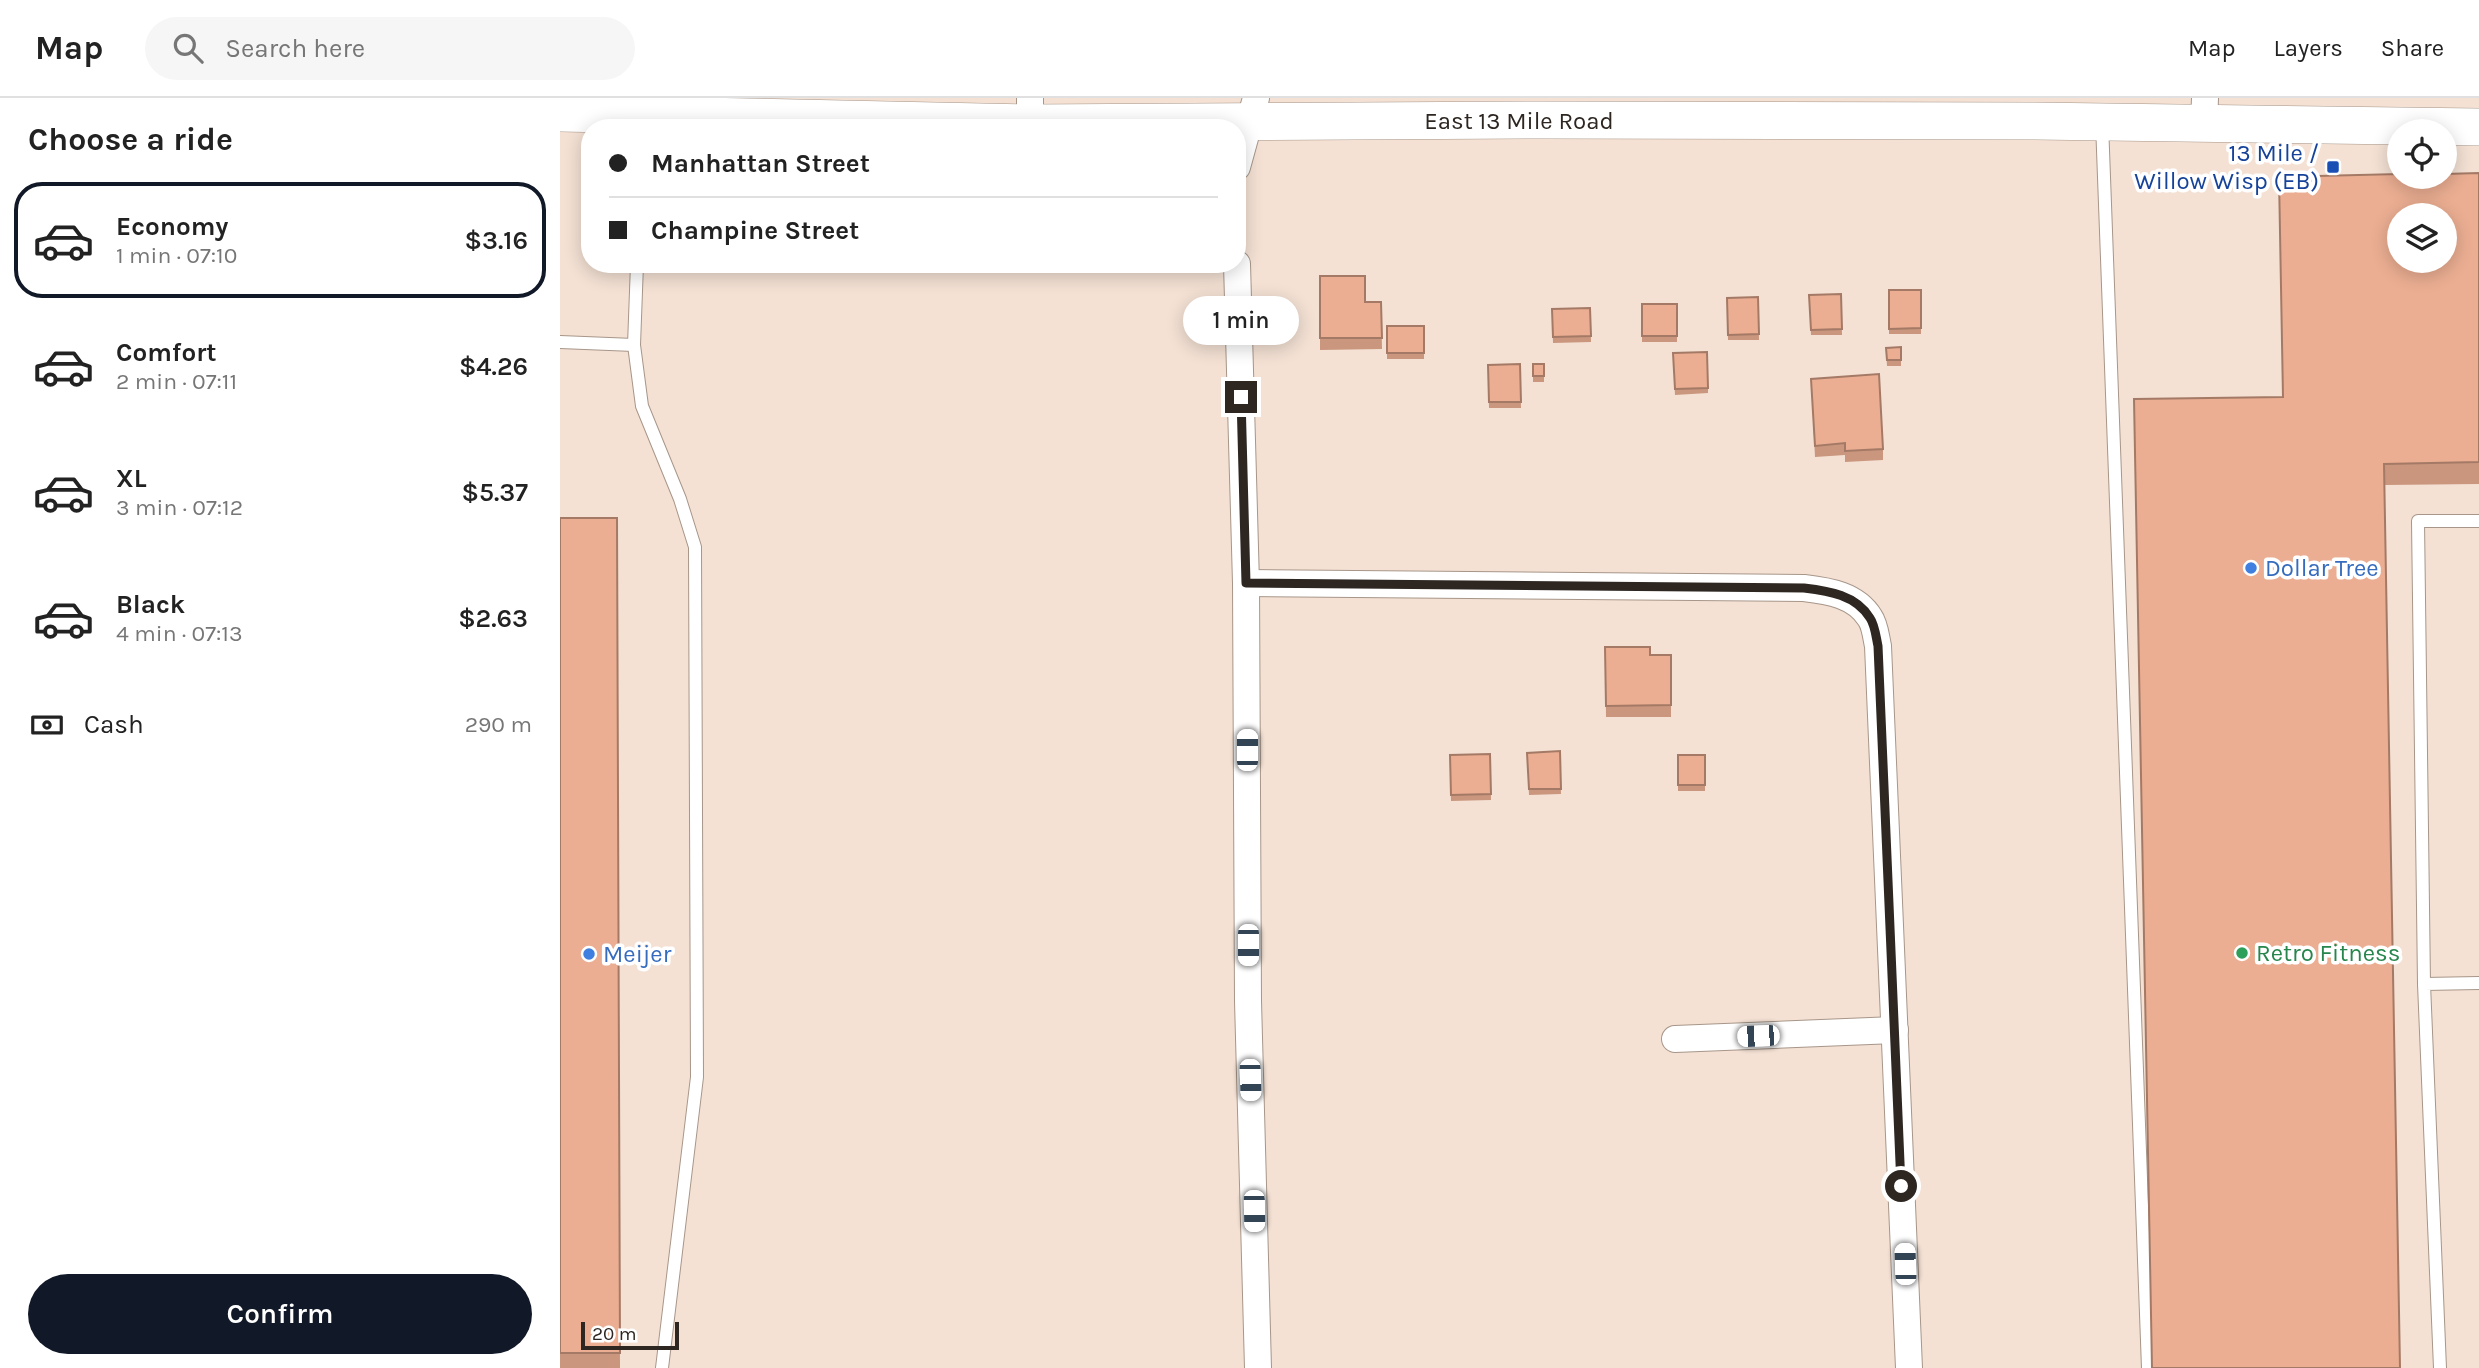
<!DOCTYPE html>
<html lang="en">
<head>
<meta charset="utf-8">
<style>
	:root { --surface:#fff; --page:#f6f6f6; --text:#222; --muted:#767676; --line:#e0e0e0; --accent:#111827 }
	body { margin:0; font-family:Karla,sans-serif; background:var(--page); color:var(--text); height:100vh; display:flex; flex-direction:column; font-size:26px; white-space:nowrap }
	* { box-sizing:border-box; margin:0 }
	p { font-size:23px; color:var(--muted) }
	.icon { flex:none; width:38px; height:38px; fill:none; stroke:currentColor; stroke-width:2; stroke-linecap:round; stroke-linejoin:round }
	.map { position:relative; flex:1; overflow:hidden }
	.sheet { display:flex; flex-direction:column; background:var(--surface); width:560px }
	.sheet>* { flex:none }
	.banner { position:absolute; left:21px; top:21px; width:665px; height:154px; border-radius:28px; box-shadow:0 4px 18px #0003; display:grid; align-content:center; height:154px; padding:0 28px; background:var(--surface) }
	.controls { position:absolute; left:1827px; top:21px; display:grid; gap:14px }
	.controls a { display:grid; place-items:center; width:70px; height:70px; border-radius:50%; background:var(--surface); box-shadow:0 4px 18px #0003; font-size:35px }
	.scale { position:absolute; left:21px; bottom:18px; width:98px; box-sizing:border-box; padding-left:7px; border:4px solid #2d2621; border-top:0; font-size:19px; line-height:24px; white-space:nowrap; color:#2d2621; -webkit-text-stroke:5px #fff; paint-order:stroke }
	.end { position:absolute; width:32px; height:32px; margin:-16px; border:9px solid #2d2621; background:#fff; box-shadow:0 0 0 4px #fff }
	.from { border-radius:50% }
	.bubble { position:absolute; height:49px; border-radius:24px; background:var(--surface); box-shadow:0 4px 18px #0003; font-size:23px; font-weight:600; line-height:49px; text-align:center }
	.car { position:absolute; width:21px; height:42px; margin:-21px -10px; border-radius:9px; box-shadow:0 0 5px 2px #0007; background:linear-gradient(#fff 24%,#345 0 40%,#fff 0 76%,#345 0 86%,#fff 0) }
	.banner b { display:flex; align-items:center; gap:24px; height:66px; font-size:26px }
	.banner b+b { border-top:2px solid var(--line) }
	.banner i { width:18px; height:18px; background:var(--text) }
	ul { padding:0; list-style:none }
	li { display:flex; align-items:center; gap:21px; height:116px; margin:0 14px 10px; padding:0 14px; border:4px solid transparent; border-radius:28px }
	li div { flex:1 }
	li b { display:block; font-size:26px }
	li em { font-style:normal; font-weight:600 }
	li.current { border-color:var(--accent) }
	li>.icon { width:63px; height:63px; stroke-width:1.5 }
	h2 { padding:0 28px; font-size:32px; line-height:84px }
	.pay { display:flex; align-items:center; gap:18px; height:77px; padding:0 28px; font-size:26px }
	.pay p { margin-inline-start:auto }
	.action { display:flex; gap:14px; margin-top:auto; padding:14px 28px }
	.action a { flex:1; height:80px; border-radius:42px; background:var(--accent); color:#fff; font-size:28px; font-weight:600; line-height:80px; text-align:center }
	header { display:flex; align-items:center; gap:42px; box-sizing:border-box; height:98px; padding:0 35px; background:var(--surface); border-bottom:2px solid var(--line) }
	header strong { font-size:33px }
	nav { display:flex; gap:38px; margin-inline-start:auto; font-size:24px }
	.search { width:490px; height:63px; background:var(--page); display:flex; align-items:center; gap:18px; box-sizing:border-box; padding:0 24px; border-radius:38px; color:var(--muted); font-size:26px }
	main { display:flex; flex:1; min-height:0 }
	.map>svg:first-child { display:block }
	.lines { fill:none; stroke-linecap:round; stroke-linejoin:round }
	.service-casing { stroke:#a79689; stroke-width:14 }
	.minor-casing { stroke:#a79689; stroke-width:28 }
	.secondary-casing { stroke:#a79689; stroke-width:38 }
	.service { stroke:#fff; stroke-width:12 }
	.minor { stroke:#fff; stroke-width:26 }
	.secondary { stroke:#fff; stroke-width:37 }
	.wall { fill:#ca967e }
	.building { fill:#ebae92; stroke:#a47a66; stroke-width:2; fill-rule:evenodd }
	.route { stroke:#2d2621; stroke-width:9 }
	.transit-dot { fill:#1a4fb4; stroke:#fff; stroke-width:2.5 }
	.shop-dot { fill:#3f7fe0; stroke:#fff; stroke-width:2.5 }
	.leisure-dot { fill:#2e9e5b; stroke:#fff; stroke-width:2.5 }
	.labels { text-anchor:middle; stroke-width:7; stroke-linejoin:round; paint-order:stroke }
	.street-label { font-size:24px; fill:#2d2621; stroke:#fff }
	.transit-label { font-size:24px; fill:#164399; stroke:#fff; text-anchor:end }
	.shop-label { font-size:24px; fill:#366cbe; stroke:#fff; text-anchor:start }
	.leisure-label { font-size:24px; fill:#27864d; stroke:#fff; text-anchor:start }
</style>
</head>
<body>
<header>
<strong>Map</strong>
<div class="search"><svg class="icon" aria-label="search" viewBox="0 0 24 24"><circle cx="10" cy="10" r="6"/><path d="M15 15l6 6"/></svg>Search here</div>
<nav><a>Map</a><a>Layers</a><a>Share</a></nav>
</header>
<main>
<section class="sheet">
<h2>Choose a ride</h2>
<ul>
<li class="current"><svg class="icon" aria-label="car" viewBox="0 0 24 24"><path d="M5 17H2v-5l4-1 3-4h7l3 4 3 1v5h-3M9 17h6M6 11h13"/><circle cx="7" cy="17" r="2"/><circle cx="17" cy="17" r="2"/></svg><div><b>Economy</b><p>1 min · 07:10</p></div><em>$3.16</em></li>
<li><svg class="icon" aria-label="car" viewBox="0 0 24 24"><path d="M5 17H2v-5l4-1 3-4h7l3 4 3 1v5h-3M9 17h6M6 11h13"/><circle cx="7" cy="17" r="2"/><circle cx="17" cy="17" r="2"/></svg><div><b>Comfort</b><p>2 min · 07:11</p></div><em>$4.26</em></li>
<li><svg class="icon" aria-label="car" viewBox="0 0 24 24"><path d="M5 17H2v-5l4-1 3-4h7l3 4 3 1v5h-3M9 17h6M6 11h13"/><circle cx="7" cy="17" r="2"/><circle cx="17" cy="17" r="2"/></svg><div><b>XL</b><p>3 min · 07:12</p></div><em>$5.37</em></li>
<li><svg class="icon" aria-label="car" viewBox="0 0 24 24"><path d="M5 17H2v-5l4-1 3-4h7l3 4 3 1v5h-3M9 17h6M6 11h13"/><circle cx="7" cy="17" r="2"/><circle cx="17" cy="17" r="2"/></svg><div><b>Black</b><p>4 min · 07:13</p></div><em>$2.63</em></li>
</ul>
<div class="pay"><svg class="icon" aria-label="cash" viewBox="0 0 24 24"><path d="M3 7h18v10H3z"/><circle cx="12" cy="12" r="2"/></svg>Cash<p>290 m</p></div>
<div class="action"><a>Confirm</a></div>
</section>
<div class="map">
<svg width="1919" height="1270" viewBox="0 0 1919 1270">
	<rect width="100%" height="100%" fill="#f4e1d4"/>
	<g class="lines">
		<defs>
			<g id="service">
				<polyline points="1542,25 1588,1270"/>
				<polyline points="77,166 74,247 82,308 120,401 135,449 137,979 102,1270"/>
				<polyline points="0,244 74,247"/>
				<polyline points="1864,886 1858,423 1919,423"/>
				<polyline points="1880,1270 1864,886 1919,885"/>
			</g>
			<g id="minor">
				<polyline points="470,0 470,25"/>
				<polyline points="1644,27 1645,0"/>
				<polyline points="677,69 696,0"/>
				<polyline points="677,166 686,485 688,903 698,1270"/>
				<path d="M 686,485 L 1244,490 C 1269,493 1296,497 1310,520 C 1315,527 1316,539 1318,548 L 1349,1270"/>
				<polyline points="1115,941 1335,932"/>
			</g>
			<polyline id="secondary" points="0,15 470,25 981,22 1475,23 1919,29"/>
		</defs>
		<!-- service casing -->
		<use href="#service" class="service-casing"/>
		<!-- minor casing -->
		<use href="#minor" class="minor-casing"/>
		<!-- secondary casing -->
		<use href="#secondary" class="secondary-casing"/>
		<!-- service -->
		<use href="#service" class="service"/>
		<!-- minor -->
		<use href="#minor" class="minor"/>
		<!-- secondary -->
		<use href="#secondary" class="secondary"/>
	</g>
	<!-- wall -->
	<g class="wall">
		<polygon points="1919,75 1919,386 1824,387 1722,299"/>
		<polygon points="760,178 805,204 821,204 822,251 760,252"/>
		<rect x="1329" y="192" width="32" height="44"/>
		<polygon points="1281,196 1282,237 1251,237 1249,197"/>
		<polygon points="1198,199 1199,242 1168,242 1167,200"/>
		<rect x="1082" y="206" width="35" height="38"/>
		<polygon points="1030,210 1031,244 993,245 992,211"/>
		<rect x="827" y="228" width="37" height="33"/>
		<polygon points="1341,249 1341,268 1327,268 1326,250"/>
		<polygon points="1113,255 1148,290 1148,295 1115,297"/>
		<polygon points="960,266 961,310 929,310 928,267"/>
		<rect x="973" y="266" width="11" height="18"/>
		<polygon points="1251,281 1323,351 1323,362 1285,364 1285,357 1255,359"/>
		<polygon points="0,420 57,420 60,1270 0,1270"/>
		<polygon points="1045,549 1090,557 1111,557 1111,619 1046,619"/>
		<polygon points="1000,653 1001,696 969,697 967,655"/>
		<polygon points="930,656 931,702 891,703 890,657"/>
		<rect x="1118" y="657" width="27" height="36"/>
	</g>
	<!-- building -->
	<g class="building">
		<path d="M 1919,75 L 1919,364 L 1824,366 L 1840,1270 L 1592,1270 L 1574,301 L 1723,299 L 1719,79 L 1839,76 L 1839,79 L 1885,79 L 1885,76 ZM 1839,117 L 1885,117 L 1885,163 L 1839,163 Z"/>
		<polygon points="760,178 805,178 805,204 821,204 822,240 760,240"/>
		<polygon points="1329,192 1361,192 1361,230 1329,231"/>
		<polygon points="1281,196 1282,231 1251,232 1249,197"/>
		<polygon points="1198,199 1199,236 1168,237 1167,200"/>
		<rect x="1082" y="206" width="35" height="32"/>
		<polygon points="1030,210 1031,238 993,239 992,211"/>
		<rect x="827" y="228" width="37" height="27"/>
		<polygon points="1341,249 1341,262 1327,262 1326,250"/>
		<polygon points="1147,254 1148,290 1115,291 1113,255"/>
		<polygon points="960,266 961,304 929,304 928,267"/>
		<rect x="973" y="266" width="11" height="12"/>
		<polygon points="1319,276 1323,351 1285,353 1285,345 1255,348 1251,281"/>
		<polygon points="0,420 57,420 60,1255 0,1255"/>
		<polygon points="1045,549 1090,549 1090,557 1111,557 1111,607 1046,608"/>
		<polygon points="1000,653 1001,691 969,691 967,655"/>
		<polygon points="930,656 931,696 891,697 890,657"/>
		<rect x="1118" y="657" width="27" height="30"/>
	</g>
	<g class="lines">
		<!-- route -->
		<path class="route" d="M 681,299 L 686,485 L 1244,490 C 1269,493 1296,497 1310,520 C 1315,527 1316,539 1318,548 L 1341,1088"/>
	</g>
	<!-- markers -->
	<rect class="transit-dot" x="1766" y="62" width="14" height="14" rx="3.5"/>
	<g class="shop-dot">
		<circle cx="1691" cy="470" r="7"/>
		<circle cx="29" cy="856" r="7"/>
	</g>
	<circle class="leisure-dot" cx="1682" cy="855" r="7"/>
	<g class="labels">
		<!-- street labels -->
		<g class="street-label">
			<text x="959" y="31">East 13 Mile Road</text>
		</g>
		<!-- transit labels -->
		<g class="transit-label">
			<text x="1759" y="63">13 Mile /<tspan x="1759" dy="28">Willow Wisp (EB)</tspan></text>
		</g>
		<!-- shop labels -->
		<g class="shop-label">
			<text x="1705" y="478">Dollar Tree</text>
			<text x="43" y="864">Meijer</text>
		</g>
		<!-- leisure labels -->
		<g class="leisure-label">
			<text x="1696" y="863">Retro Fitness</text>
		</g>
	</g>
</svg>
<div class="controls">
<a><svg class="icon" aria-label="locate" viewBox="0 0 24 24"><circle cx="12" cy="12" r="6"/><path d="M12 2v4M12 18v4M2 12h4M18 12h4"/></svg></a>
<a><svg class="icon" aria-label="layers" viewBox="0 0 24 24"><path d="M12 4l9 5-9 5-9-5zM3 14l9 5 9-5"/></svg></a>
</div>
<div class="scale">20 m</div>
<i class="end from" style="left:1341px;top:1088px"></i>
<i class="end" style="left:681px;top:299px"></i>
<div class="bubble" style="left:623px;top:198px;width:116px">1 min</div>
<i class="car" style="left:687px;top:652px;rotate:0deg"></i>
<i class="car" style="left:688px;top:847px;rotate:180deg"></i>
<i class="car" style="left:1198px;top:938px;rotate:268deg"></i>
<i class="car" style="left:690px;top:982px;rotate:178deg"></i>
<i class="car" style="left:694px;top:1113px;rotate:179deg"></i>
<i class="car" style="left:1345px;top:1166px;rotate:358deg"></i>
<div class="banner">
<b><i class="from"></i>Manhattan Street</b>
<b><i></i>Champine Street</b>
</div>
</div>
</main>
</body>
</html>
